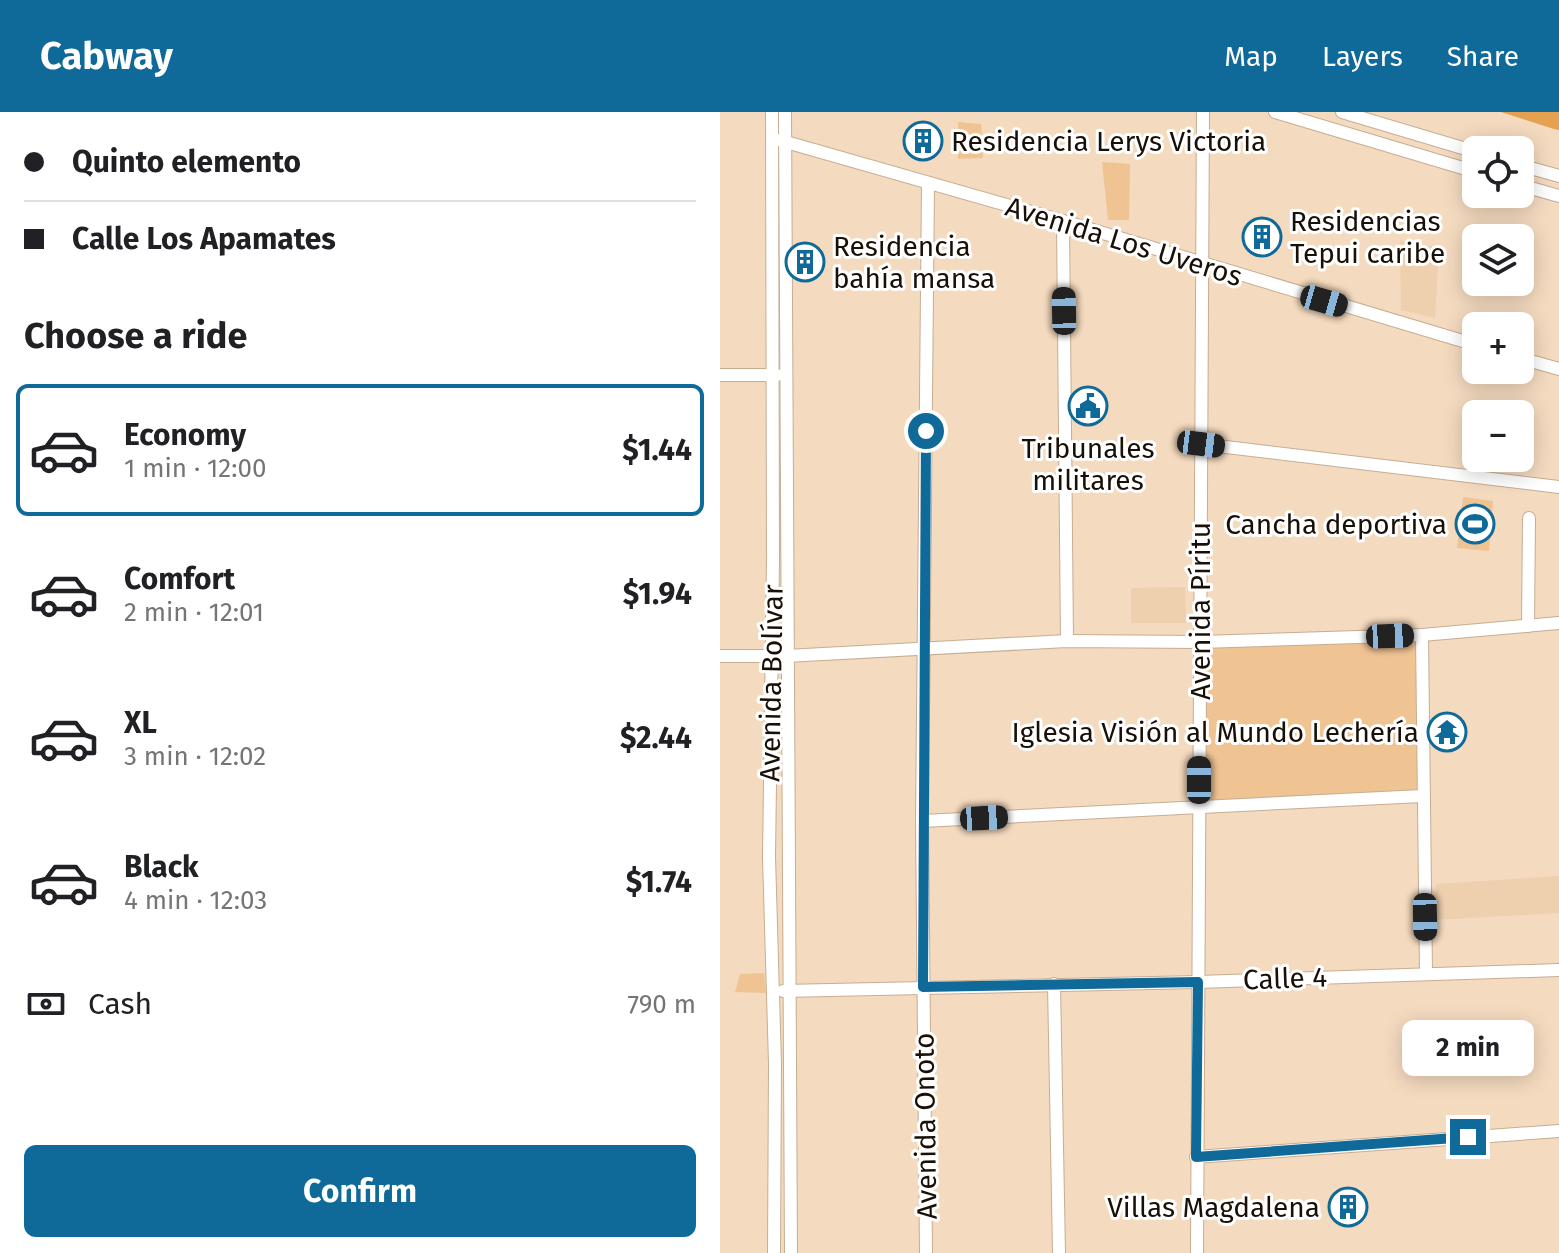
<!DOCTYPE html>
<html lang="en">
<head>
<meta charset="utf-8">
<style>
	:root { --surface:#fff; --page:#f2f2f2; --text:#202124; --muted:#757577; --line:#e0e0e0; --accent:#0f6999 }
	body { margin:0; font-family:"Fira Sans",sans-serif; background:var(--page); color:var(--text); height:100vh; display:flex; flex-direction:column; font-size:30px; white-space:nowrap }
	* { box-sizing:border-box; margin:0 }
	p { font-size:26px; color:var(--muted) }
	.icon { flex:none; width:44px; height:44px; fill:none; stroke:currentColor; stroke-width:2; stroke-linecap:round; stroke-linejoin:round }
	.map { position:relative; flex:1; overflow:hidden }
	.drawer { display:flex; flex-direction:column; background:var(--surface); width:720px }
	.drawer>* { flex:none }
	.banner { display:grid; align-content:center; height:176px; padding:0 24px; background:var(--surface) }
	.tools { position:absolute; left:742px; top:24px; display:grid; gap:16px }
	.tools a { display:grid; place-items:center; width:72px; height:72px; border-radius:12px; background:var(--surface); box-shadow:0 4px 20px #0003; font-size:40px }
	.end { position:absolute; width:36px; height:36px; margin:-18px; border:10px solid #0f6999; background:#fff; box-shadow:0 0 0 4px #fff }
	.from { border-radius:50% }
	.bubble { position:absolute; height:56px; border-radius:12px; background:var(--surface); box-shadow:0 4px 20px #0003; font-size:26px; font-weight:700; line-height:56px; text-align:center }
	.car { position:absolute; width:24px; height:48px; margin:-24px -12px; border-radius:10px; box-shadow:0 0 6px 2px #0007; background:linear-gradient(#222 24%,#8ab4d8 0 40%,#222 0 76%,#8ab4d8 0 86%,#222 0) }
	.banner b { display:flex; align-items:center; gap:28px; height:76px; font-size:30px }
	.banner b+b { border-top:2px solid var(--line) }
	.banner i { width:20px; height:20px; background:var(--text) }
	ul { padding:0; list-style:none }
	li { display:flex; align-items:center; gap:24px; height:132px; margin:0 16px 12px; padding:0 8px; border:4px solid transparent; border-radius:12px }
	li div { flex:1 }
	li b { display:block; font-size:30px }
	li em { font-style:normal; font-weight:700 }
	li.current { border-color:var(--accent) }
	li>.icon { width:72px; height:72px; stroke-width:1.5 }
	h2 { padding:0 24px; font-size:36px; line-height:96px }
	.pay { display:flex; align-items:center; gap:20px; height:88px; padding:0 24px; font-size:30px }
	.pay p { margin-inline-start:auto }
	.cta { display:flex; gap:16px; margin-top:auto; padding:16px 24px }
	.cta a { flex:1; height:92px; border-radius:12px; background:var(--accent); color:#fff; font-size:32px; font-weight:700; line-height:92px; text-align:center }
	header { display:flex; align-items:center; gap:48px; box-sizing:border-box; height:112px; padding:0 40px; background:var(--accent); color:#fff }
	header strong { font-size:38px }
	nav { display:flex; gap:44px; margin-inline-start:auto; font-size:28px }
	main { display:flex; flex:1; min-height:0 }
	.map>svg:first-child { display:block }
	.built { fill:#eecfae }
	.green { fill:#f0c393 }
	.water { fill:#e5a152 }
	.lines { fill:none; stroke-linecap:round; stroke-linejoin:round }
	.minor-casing { stroke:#c6ad93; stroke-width:14 }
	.minor { stroke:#fff; stroke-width:12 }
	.route { stroke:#0f6999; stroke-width:10 }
	.labels { text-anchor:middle; stroke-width:6; stroke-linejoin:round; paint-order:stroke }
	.poi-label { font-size:28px; fill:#180f06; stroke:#fff; text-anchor:start }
	.street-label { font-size:28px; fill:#180f06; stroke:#fff }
</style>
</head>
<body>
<header>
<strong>Cabway</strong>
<nav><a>Map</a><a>Layers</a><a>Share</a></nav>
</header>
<main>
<section class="drawer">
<div class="banner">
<b><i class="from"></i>Quinto elemento</b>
<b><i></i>Calle Los Apamates</b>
</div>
<h2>Choose a ride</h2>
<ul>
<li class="current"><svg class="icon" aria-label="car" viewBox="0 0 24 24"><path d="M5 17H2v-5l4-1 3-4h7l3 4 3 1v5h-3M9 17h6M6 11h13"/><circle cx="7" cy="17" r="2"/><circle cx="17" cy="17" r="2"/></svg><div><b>Economy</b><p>1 min · 12:00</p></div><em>$1.44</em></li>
<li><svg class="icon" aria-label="car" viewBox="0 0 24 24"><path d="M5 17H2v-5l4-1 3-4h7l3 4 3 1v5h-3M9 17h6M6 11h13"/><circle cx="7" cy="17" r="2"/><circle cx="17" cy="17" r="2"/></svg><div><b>Comfort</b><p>2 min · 12:01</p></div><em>$1.94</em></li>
<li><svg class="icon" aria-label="car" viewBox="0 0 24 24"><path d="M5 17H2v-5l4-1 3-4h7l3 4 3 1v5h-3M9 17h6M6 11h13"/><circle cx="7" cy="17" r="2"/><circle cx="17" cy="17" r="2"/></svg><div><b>XL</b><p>3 min · 12:02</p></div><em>$2.44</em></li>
<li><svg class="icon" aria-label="car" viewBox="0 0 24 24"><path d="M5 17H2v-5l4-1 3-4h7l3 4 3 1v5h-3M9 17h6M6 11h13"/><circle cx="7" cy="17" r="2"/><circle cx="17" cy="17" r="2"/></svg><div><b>Black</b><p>4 min · 12:03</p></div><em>$1.74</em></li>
</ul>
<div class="pay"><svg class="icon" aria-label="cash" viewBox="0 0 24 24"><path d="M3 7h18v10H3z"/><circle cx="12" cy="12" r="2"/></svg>Cash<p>790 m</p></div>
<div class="cta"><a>Confirm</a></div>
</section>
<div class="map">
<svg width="839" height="1141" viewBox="0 0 839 1141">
	<rect width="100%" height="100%" fill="#f4dabf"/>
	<!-- built -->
	<g class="built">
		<polygon points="680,128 719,136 715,206 681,198"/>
		<polygon points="465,475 466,511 411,511 411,476"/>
		<polygon points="839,764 839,801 714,808 716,772"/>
	</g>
	<!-- green -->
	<g class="green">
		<polygon points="238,10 261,12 263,46 238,47"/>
		<polygon points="382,50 410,52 409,108 388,108"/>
		<polygon points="743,385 773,389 769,439 737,436"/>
		<polygon points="702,523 702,684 478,695 480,530"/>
		<polygon points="44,861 46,881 15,880 20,862"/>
	</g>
	<!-- water -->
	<polygon class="water" points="781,0 839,0 839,18 834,17"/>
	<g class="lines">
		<defs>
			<g id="minor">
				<polyline points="52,0 53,447 49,745 55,952 54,1141"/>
				<polyline points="65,0 71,1141"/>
				<polyline points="555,0 756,60"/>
				<polyline points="622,0 756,40"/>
				<polyline points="59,28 343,109 756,233"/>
				<polyline points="800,53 839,64"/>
				<polyline points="800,73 839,84"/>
				<polyline points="343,109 347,529"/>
				<polyline points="800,246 839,257"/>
				<polyline points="0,263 57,263"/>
				<polyline points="481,332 839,375"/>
				<polyline points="808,514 809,406"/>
				<polyline points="702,523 706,861"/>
				<polyline points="0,544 66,544 347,529 480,530 702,523 839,511"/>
				<polyline points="202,709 702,684"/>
				<polyline points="334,872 339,1141"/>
				<polyline points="63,879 478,870 839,858"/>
				<polyline points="476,1045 839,1019"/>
				<polyline points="206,1141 202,709 208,71"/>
				<polyline points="477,1141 483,0"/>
			</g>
		</defs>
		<!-- minor casing -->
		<use href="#minor" class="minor-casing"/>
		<!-- minor -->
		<use href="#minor" class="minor"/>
	</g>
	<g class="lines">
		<!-- route -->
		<polyline class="route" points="206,319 203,875 478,870 476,1045 748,1025"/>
	</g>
	<!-- icons -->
	<defs>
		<symbol id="building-ring" viewBox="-11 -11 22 22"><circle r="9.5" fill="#fff" stroke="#0f6999" stroke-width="1.5"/><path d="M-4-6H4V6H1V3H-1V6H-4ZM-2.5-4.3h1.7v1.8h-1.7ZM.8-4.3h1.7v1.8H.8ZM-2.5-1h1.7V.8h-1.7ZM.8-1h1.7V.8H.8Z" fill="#0f6999"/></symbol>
		<symbol id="civic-ring" viewBox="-11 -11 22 22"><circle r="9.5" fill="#fff" stroke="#0f6999" stroke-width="1.5"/><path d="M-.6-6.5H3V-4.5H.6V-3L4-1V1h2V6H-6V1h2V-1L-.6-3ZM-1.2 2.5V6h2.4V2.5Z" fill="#0f6999"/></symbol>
		<symbol id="stadium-ring" viewBox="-11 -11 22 22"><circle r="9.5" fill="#fff" stroke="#0f6999" stroke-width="1.5"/><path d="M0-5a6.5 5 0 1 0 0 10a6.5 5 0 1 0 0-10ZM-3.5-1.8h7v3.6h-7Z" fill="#0f6999"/></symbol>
		<symbol id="temple-ring" viewBox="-11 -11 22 22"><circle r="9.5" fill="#fff" stroke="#0f6999" stroke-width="1.5"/><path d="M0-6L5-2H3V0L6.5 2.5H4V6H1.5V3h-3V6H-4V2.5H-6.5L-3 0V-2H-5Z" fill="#0f6999"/></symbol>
	</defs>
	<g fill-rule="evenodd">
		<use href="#building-ring" x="181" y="7" width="44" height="44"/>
		<use href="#building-ring" x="520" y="103" width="44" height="44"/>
		<use href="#building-ring" x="63" y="128" width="44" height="44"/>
		<use href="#civic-ring" x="346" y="272" width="44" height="44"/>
		<use href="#stadium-ring" x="733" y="390" width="44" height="44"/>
		<use href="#temple-ring" x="705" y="598" width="44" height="44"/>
		<use href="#building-ring" x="606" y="1073" width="44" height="44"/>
	</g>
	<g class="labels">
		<!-- poi labels -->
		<g class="poi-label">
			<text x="231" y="39">Residencia Lerys Victoria</text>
			<text x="570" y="119">Residencias<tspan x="570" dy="32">Tepui caribe</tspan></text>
			<text x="113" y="144">Residencia<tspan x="113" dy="32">bahía mansa</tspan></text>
			<text x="368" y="346" text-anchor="middle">Tribunales<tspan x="368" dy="32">militares</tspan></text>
			<text x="727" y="422" text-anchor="end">Cancha deportiva</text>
			<text x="699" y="630" text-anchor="end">Iglesia Visión al Mundo Lechería</text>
			<text x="600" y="1105" text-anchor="end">Villas Magdalena</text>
		</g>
		<!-- street labels -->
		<g class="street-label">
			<text transform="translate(404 129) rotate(17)" y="10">Avenida Los Uveros</text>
			<text transform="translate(480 499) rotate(-90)" y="10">Avenida Píritu</text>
			<text transform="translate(51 571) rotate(-89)" y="10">Avenida Bolívar</text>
			<text transform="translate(565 866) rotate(-2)" y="10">Calle 4</text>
			<text transform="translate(205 1014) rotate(-91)" y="10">Avenida Onoto</text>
		</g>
	</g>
</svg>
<div class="tools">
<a><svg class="icon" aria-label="locate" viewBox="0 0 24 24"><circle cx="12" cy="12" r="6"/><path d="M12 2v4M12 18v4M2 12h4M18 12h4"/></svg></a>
<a><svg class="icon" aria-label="layers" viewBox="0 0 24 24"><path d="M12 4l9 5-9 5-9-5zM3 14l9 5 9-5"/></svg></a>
<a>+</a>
<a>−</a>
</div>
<i class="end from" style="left:206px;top:319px"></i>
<i class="end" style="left:748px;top:1025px"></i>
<div class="bubble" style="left:682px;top:908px;width:132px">2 min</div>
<i class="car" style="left:604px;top:189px;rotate:106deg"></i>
<i class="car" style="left:344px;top:199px;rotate:359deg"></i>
<i class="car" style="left:481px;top:332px;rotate:97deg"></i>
<i class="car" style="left:670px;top:524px;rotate:88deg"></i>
<i class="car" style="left:479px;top:668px;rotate:0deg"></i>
<i class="car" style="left:264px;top:706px;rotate:87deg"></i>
<i class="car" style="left:705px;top:805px;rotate:179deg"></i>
</div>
</main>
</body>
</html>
